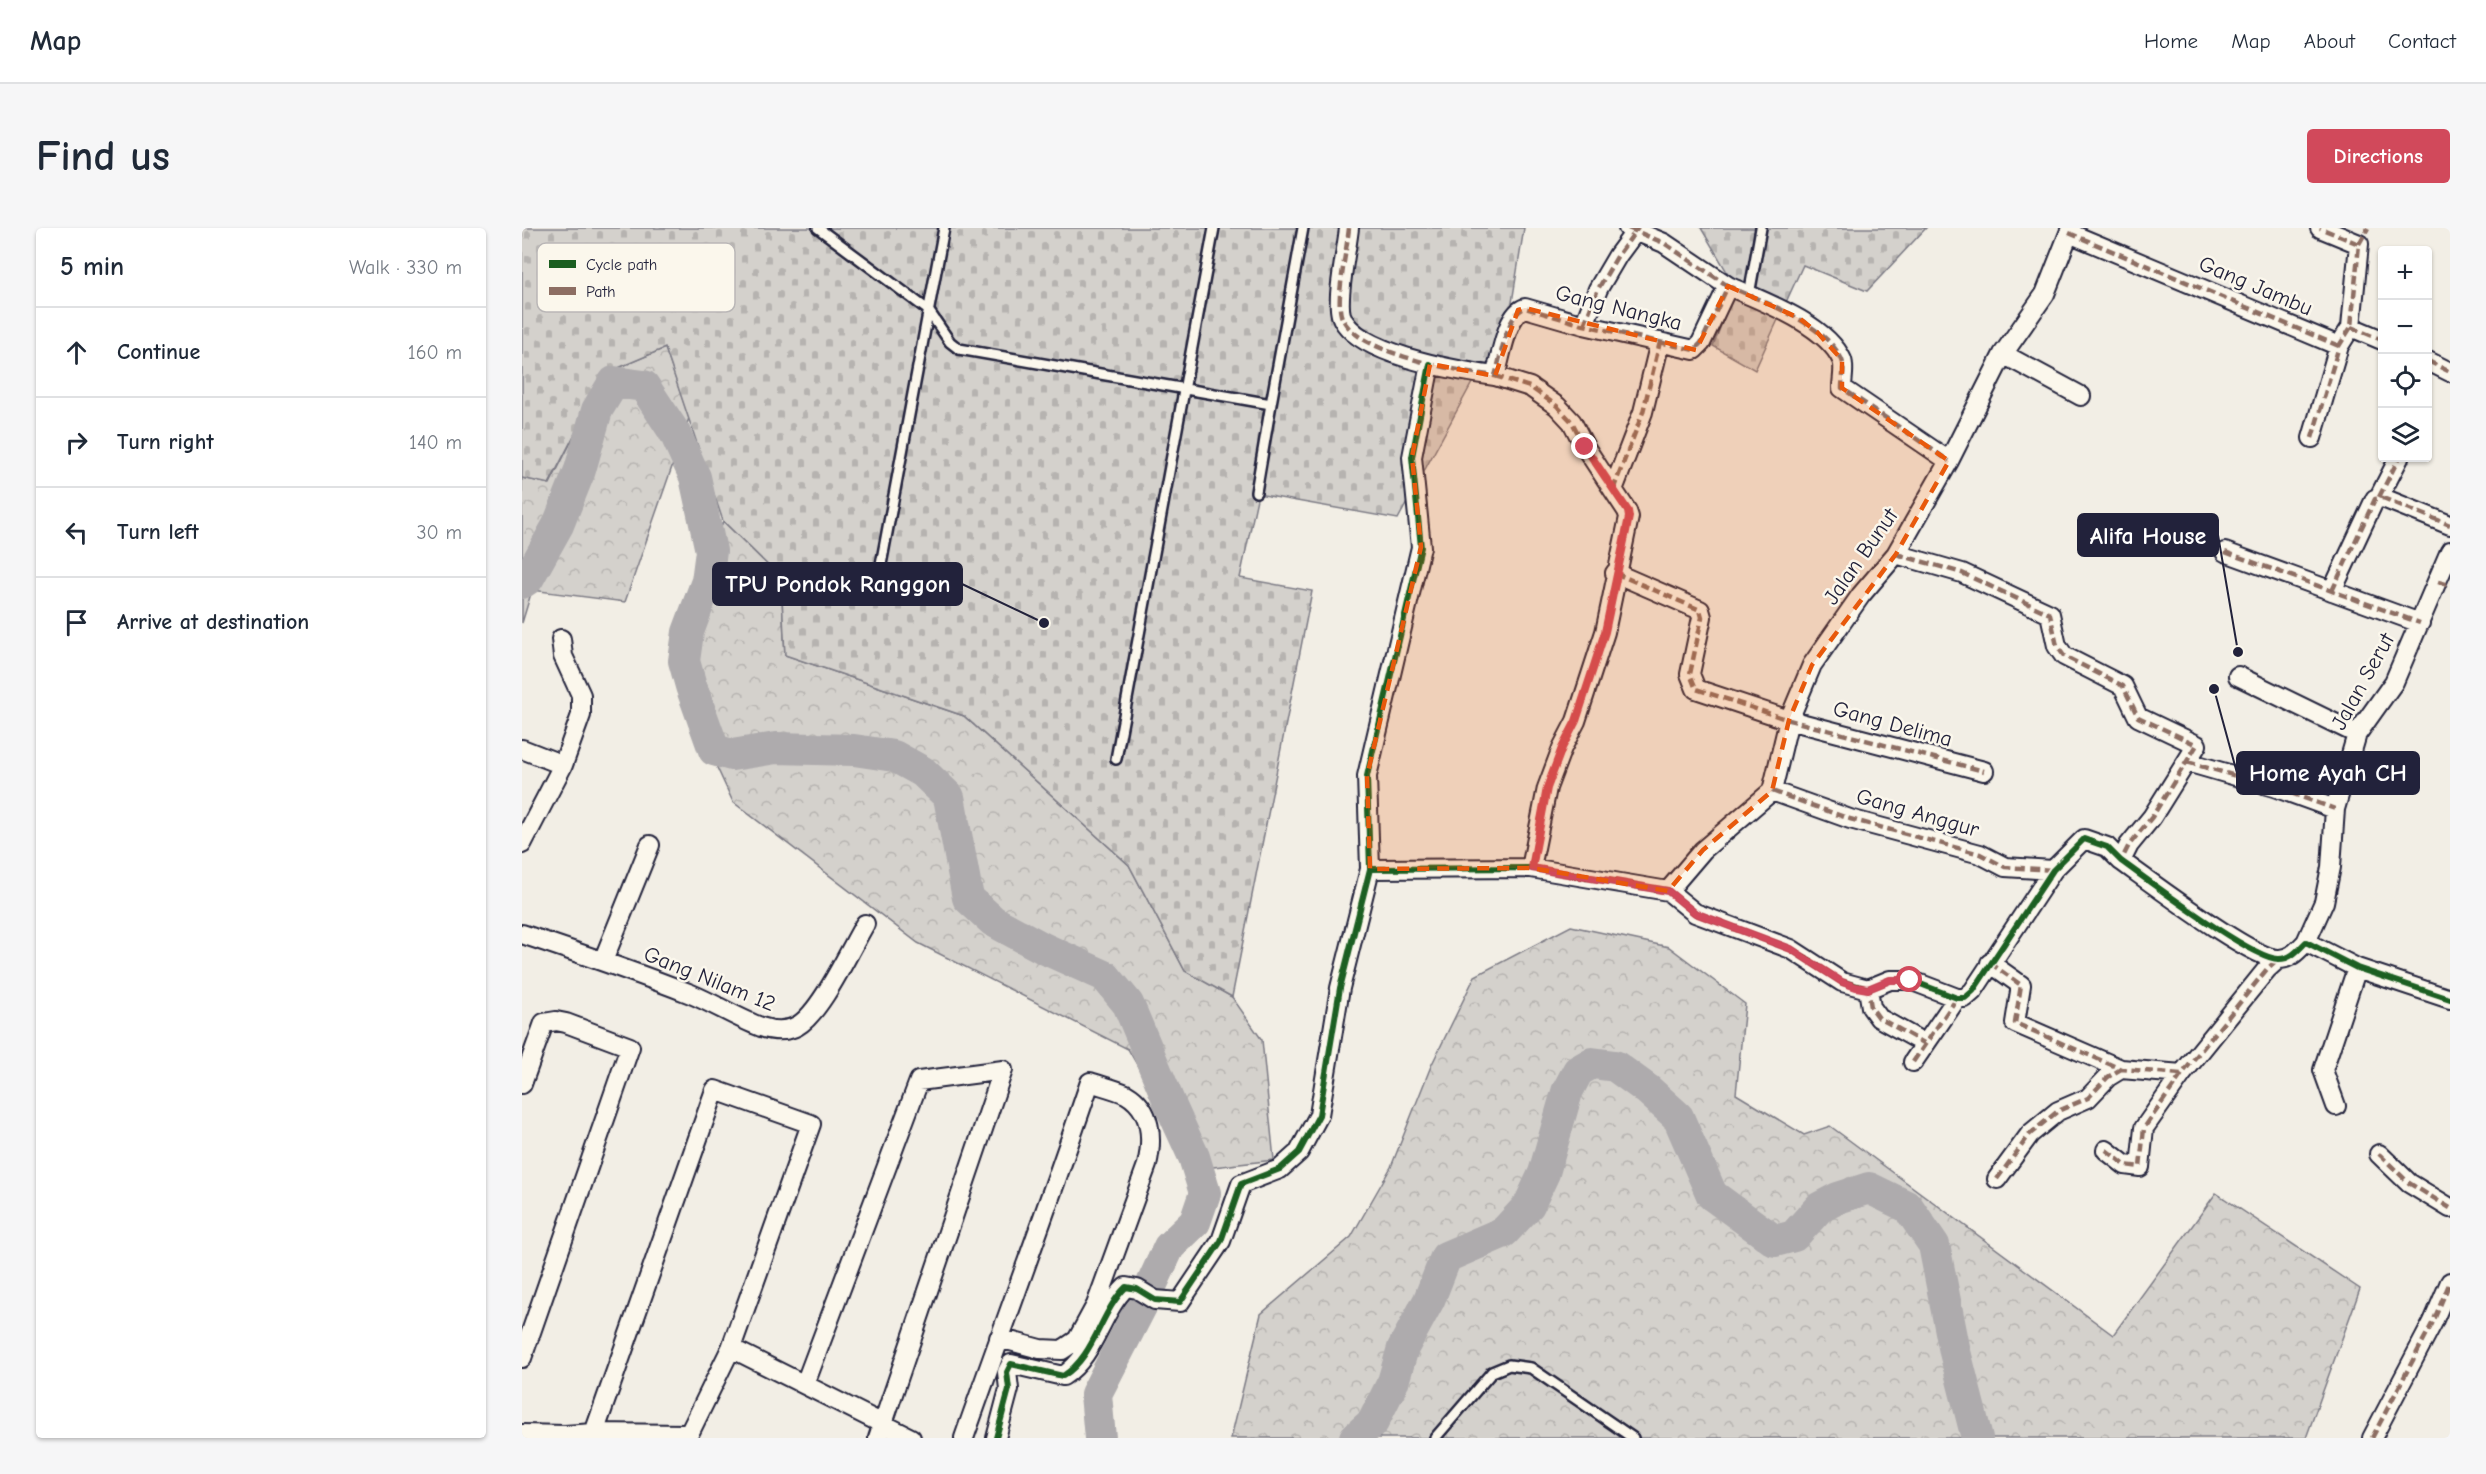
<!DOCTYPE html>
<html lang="en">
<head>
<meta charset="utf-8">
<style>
	:root { --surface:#fff; --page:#f6f6f7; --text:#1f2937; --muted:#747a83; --line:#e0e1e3; --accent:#d1495b }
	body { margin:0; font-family:"Comic Neue",sans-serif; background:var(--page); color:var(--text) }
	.controls { position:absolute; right:18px; top:18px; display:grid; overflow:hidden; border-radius:6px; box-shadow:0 2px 4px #0004 }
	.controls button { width:54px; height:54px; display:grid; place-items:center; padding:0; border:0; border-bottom:2px solid var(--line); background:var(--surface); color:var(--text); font:30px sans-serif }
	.stop { position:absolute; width:18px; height:18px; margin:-14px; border:4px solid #d1495b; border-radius:50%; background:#fff }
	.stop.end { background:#d1495b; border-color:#fff; box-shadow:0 2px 6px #0008 }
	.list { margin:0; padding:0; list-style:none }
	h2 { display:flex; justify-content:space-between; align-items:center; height:78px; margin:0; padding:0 24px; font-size:26px }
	h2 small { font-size:20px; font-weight:400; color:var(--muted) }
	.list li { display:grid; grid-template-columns:39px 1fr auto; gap:18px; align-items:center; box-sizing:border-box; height:90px; padding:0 24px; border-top:2px solid var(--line) }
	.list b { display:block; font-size:22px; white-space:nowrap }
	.list em { font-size:20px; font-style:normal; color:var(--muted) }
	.icon { flex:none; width:33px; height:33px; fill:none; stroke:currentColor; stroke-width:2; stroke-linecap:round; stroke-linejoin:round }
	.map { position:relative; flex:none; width:1928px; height:1210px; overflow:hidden; border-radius:6px }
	header { display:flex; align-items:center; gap:36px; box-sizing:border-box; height:84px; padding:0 30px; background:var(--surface); border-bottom:2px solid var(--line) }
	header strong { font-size:28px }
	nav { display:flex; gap:33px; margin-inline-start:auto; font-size:21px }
	.intro { display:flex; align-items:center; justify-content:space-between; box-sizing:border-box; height:144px; padding:0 36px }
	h1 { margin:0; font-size:42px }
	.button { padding:15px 27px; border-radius:6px; background:var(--accent); color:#fff; font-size:21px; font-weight:700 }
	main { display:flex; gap:36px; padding:0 36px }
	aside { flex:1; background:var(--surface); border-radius:6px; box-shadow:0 2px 4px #0004 }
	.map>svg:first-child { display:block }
</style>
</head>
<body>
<header>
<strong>Map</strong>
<nav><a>Home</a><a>Map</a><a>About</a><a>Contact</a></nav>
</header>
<div class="intro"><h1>Find us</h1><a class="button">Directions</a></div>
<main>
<aside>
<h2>5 min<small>Walk · 330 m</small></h2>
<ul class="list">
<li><svg class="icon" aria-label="ahead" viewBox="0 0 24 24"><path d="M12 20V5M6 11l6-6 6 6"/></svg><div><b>Continue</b></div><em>160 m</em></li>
<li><svg class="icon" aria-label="right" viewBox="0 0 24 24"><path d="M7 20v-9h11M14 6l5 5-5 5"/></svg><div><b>Turn right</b></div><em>140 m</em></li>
<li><svg class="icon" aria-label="left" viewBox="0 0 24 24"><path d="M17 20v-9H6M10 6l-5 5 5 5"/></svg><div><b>Turn left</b></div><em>30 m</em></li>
<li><svg class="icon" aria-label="arrive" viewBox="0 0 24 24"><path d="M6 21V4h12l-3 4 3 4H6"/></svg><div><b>Arrive at destination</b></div></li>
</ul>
</aside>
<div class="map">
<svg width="1928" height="1210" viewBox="0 0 1928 1210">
	<defs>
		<pattern id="forest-crowns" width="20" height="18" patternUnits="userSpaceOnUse" patternTransform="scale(1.5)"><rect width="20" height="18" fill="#d4d1cc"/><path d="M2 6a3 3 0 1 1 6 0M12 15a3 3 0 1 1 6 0" fill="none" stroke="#b6b3b0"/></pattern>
		<pattern id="cemetery-stones" width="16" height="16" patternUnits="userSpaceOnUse" patternTransform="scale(1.5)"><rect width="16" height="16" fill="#d4d1cc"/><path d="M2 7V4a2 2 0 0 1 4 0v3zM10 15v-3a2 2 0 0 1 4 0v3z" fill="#b6b3b0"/></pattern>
	</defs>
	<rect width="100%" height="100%" fill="#f2eee5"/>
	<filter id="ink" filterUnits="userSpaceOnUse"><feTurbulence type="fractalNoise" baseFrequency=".0167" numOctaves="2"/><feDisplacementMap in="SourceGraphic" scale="12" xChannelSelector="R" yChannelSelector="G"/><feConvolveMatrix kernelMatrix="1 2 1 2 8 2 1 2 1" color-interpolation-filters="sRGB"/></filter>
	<g filter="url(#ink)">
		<path fill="url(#forest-crowns)" stroke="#7b7a84" stroke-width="1.5" d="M 143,120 L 167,190 L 103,374 L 10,362 L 0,395 L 0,250 L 28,256 L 84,145 Z
			M 201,293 L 259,350 L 263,427 L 442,488 L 607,637 L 663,743 L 710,769 L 740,812 L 752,932 L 674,941 L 606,821 L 396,715 L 211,574 L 151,445 Z
			M 1049,698 L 1147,719 L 1223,776 L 1214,866 L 1282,907 L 1308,898 L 1591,1107 L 1694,965 L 1838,1061 L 1784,1210 L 709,1210 L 739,1086 L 829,1009 L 869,939 L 909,838 L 953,748 Z"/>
		<path fill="url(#cemetery-stones)" stroke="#7b7a84" stroke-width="1.5" d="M 0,0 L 1002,0 L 982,124 L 957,142 L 876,291 L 736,266 L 718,350 L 790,363 L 710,769 L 663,743 L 607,637 L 442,488 L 263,427 L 259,350 L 201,293 L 143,120 L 84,145 L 27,256 L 0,250 Z
			M 1179,0 L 1404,0 L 1345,63 L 1281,37 L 1233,142 L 1191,118 L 1214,59 Z"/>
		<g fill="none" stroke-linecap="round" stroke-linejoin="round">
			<path stroke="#aeabad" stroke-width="32" d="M 0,355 L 6,351 L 36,297 L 58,242 L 75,182 L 92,154 L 122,158 L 153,205 L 173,249 L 189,323 L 185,353 L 166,404 L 162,433 L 169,458 L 192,522 L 210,527 L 254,520 L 332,522 L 372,528 L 401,544 L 427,569 L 446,670 L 471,693 L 521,720 L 583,748 L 606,776 L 650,881 L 672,929 L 683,965 L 673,994 L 647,1019 L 623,1071 L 574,1166 L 578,1210
				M 833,1210 L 851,1194 L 871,1154 L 881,1120 L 907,1072 L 924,1029 L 982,1004 L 1007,977 L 1022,945 L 1045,864 L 1056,843 L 1070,835 L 1093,838 L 1126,862 L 1156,889 L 1190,967 L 1253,1013 L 1272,1008 L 1297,980 L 1316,970 L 1347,960 L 1386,979 L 1412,1017 L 1433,1124 L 1455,1210"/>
			<defs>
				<path id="service" d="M 296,0 L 406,82 L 428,114 L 437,121 L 749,176 L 781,0
					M 1227,67 L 1239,0
					M 734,264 L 749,176
					M 355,358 L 422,0
					M 594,531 L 692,0
					M 913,1210 L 970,1144 L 987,1137 L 1009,1140 L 1111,1210"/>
				<path id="minor" d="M 827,0 C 825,21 814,69 819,87 C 831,126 938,143 973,148 C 979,130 984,86 1003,80 L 1062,97 L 1172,122 L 1179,115 L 1206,58 C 1240,73 1304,96 1320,132 C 1323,140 1320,151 1320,160 L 1427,233
					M 1106,0 L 1142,15 L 1206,58
					M 1547,5 L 1817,118
					M 1062,97 L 1076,61 L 1096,27 L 1116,0
					M 1829,99 L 1860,112
					M 1481,126 L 1559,168
					M 1906,133 L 1928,144
					M 973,148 L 1008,159 L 1035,178 L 1050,194 L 1063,219 L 1105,283 L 1107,289 L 1083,404 L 1054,493 L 1040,520 L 1025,560 L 1009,640
					M 1790,210 L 1817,118 L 1829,99 L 1837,16 L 1798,0
					M 1091,262 L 1121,184 L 1138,114
					M 1857,269 L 1877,230
					M 1703,324 L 1898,395
					M 1374,326 L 1440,345 L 1528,386 L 1535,418 L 1542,428 L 1601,458 L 1616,489 L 1675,517 L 1630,589 L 1607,617 L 1599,633
					M 1093,345 L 1178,382 L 1180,389 L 1168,446 L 1174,461 L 1267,492 L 1462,543
					M 1810,363 L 1853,271 L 1861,270 L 1928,297
					M 1716,448 L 1835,506
					M 0,521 L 41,537
					M 1665,534 L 1752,559 L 1813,581
					M 1250,563 L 1328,591 L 1458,626 L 1483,639 L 1531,642
					M 0,616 L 41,537 L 59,487 L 59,467 L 41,428 L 39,411
					M 848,641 L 1009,640 L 1146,663 L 1173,685 L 1269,721 L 1320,754 L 1346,761 L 1368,752 L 1388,752 L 1435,770 L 1443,770 L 1451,763 L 1531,642 L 1562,611 L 1585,619 L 1599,633 C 1626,652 1731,732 1757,731 C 1769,731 1776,722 1784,714 L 1835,740 L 1928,771
					M 1146,663 L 1181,622 L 1250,563 L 1267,492 L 1290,437 L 1339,367 L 1374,326 L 1427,233 L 1481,126 L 1523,66 L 1549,0
					M 0,706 C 57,725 113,744 169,766 C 193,776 215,790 239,799 C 251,803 264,804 275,798 C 299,785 328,721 343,696
					M 1784,714 L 1802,674 L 1809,639 L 1813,581 L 1835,506 L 1872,454 L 1928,323
					M 81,733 L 128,617
					M 1468,735 L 1499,757 L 1493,795 L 1599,841 L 1660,846
					M 1346,761 L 1349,779 L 1357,790 L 1402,815
					M 1391,834 L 1435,770
					M 0,856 L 22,795 L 34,793 L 44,795 L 108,819 L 0,1130
					M 1814,878 L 1801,842 L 1835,740
					M 1584,922 L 1603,937 L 1618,939 L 1622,900 L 1660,846 L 1745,741 L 1756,731
					M 1857,926 L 1887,955 L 1928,980
					M 1475,951 L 1508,906 L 1536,883 L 1566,870 L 1586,849 L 1599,841
					M 209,1120 L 389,1210
					M 283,1156 L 397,853 L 481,842 L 356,1210
					M 72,1205 L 193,862 L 289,896 L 209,1120 L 165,1210
					M 0,1206 L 43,1207
					M 43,1210 L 43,1207 L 72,1205 L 166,1206
					M 442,1210 C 484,1091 528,973 568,854 C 580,858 593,861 604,866 C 630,881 631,911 625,937 L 574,1077 L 555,1112 L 540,1122 L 518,1121 L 477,1110
					M 474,1210 L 487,1161 L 485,1144 L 489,1136 L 541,1148 C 573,1128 578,1084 604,1059 L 615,1061 L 633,1072 L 658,1074 L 699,1013 L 719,956 L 758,941 L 777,924 L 797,887 L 818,760 L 848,641 L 845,548 L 899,319 L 890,229 L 908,136
					M 1850,1210 L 1911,1094 L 1928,1054"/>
			</defs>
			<use href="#service" stroke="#22223b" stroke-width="14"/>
			<use href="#minor" stroke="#22223b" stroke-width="22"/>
			<use href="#service" stroke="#fbf7ec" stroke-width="9"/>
			<use href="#minor" stroke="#fbf7ec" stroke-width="18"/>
			<path stroke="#8d6e63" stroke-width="4.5" stroke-dasharray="9 4.5" stroke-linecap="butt" d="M 827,0 C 825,21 814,69 819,87 C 831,126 938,143 973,148 C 979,130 984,86 1003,80 L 1062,97 L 1172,122 L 1179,115 L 1206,58 C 1240,73 1304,96 1320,132 C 1323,140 1320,151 1320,160 L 1427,233
				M 1106,0 L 1142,15 L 1206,58
				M 1547,5 L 1817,118
				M 1837,16 L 1846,0
				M 1062,97 L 1076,61 L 1096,27 L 1116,0
				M 1829,99 L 1860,112
				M 1906,133 L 1928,144
				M 973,148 L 1008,159 L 1035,178 L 1050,194 L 1063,219 L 1105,283 L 1107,289 L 1083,404 L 1054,493 L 1040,520 L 1025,560 L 1009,640
				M 1790,210 L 1817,118 L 1829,99 L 1837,16 L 1798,0
				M 1091,262 L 1121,184 L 1138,114
				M 1857,269 L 1877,230
				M 1703,324 L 1898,395
				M 1374,326 L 1440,345 L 1528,386 L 1535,418 L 1542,428 L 1601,458 L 1616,489 L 1675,517 L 1630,589 L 1607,617 L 1599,633
				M 1093,345 L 1178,382 L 1180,389 L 1168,446 L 1174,461 L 1267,492 L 1462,543
				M 1916,354 L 1928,357
				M 1810,363 L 1853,271 L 1861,270 L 1928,297
				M 1665,534 L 1752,559 L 1813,581
				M 1250,563 L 1328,591 L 1458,626 L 1483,639 L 1531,642
				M 1468,735 L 1499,757 L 1493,795 L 1599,841 L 1660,846
				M 1342,761 L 1346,761 L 1349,779 L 1357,790 L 1402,815
				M 1391,834 L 1435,770
				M 1584,922 L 1603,937 L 1618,939 L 1622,900 L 1660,846 L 1745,741 L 1756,731
				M 1857,926 L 1887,955 L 1928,980
				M 1475,951 L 1508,906 L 1536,883 L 1566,870 L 1586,849 L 1599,841
				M 1850,1210 L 1911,1094 L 1928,1054"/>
			<defs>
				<path id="cycleway" d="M 848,641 L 1009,640 L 1146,663 L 1173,685 L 1269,721 L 1320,754 L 1346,761 L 1368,752 L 1388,752 L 1435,770 L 1443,770 L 1451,763 L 1531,642 L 1562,611 L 1585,619 L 1599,633 C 1626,652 1731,732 1757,731 C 1769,731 1776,722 1784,714 L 1835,740 L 1928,771
					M 474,1210 L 487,1161 L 485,1144 L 489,1136 L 541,1148 C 573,1128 578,1084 604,1059 L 615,1061 L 633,1072 L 658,1074 L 699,1013 L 719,956 L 758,941 L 777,924 L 797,887 L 818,760 L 848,641 L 845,548 L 899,319 L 890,229 L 908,136"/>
			</defs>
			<use href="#cycleway" stroke="#fbf7ec" stroke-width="10"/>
			<use href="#cycleway" stroke="#1b5e20" stroke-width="6"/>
		</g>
	</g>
	<g fill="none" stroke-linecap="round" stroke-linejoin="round" filter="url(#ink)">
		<path stroke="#d1495b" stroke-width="8" d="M 1063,219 L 1106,283 L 1107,289 L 1083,404 L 1054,493 L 1040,520 L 1025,560 L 1010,640 L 1146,663 L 1173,685 L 1269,721 L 1320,754 L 1334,759 L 1346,761 L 1368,752 L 1388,752"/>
	</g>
	<path fill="#e8590c" fill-opacity="0.2" stroke="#e8590c" stroke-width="4.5" stroke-dasharray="12 8" stroke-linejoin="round" d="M 1206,58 L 1277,90 L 1295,104 L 1320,132 L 1320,160 L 1427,233 L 1374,326 L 1290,437 L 1267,492 L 1250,563 L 1181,622 L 1146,663 L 1009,640 L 848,641 L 845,548 L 899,319 L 890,229 L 908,136 L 973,148 L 996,82 L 1003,80 L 1174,122 Z"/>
	<g text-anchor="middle" stroke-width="5" stroke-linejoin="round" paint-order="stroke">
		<g font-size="22" fill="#22223b" stroke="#fbf7ec">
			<text transform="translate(1734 57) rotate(23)" y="8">Gang Jambu</text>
			<text transform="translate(1097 79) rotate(14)" y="8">Gang Nangka</text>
			<text transform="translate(1338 328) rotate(-55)" y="8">Jalan Bunut</text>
			<text transform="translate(1840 453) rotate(-61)" y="8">Jalan Serut</text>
			<text transform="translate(1371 495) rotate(15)" y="8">Gang Delima</text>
			<text transform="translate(1396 584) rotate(16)" y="8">Gang Anggur</text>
			<text transform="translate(188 750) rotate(22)" y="8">Gang Nilam 12</text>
		</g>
	</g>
	<rect x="15" y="15" width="198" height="69" rx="9" fill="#fbf7ec" stroke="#bab7b7" stroke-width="1.5"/>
	<rect x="27" y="32" width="27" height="8" fill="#1b5e20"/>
	<rect x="27" y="59" width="27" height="8" fill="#8d6e63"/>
	<g font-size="16" fill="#22223b">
		<text x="64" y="42">Cycle path</text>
		<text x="64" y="69">Path</text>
	</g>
	<path fill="none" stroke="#22223b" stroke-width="2" d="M1716 424L1696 307M522 395L440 356M1692 461L1715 545"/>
	<g fill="#22223b" stroke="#fbf7ec" stroke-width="2">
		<circle cx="1716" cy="424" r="6"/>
		<circle cx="522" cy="395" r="6"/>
		<circle cx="1692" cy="461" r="6"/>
	</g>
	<g fill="#22223b" stroke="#22223b" stroke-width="2">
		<rect x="1556" y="286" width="140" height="42" rx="6"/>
		<rect x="191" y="335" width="249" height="42" rx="6"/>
		<rect x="1715" y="524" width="182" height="42" rx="6"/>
	</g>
	<g font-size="24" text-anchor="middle" font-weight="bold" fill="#fff">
		<text x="1626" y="316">Alifa House</text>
		<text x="316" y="364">TPU Pondok Ranggon</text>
		<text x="1806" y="553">Home Ayah CH</text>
	</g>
</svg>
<div class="controls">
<button>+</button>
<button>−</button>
<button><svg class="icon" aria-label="locate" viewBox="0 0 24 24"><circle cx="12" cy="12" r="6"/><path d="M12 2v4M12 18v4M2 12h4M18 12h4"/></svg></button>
<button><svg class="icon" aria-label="layers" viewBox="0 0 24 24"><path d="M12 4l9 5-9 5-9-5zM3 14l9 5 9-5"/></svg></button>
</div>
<div class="stop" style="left:1388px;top:752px"></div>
<div class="stop end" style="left:1063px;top:219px"></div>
</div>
</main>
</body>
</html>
